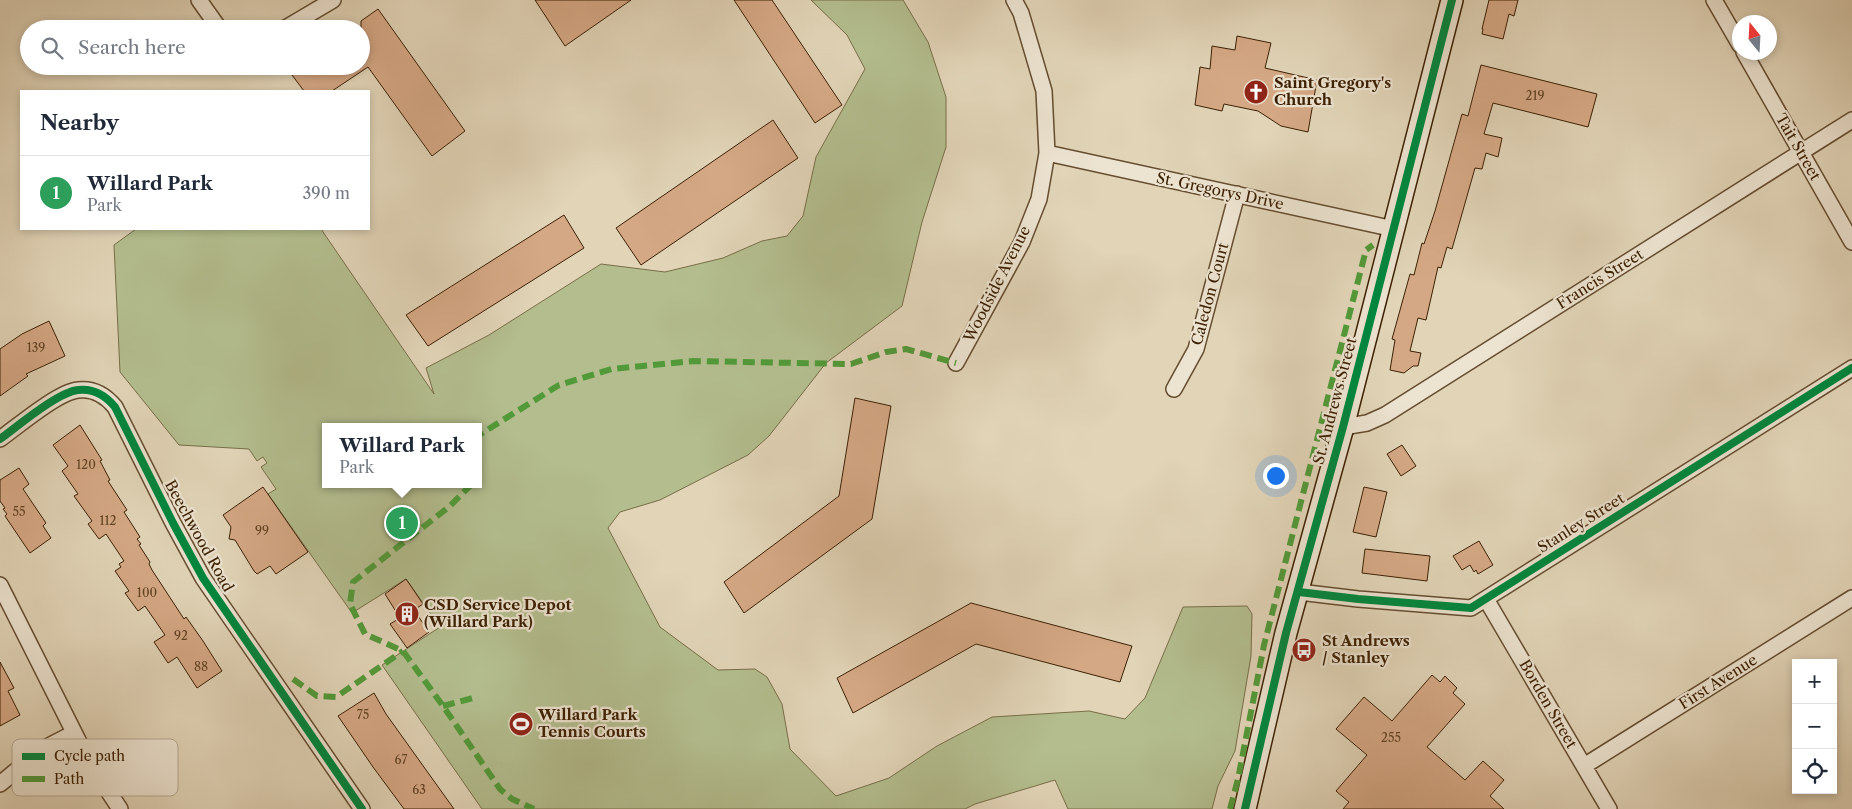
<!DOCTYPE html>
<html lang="en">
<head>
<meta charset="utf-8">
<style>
	:root { --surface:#fff; --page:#f6f6f7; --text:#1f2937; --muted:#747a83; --line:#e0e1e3; --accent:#7c3aed }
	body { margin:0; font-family:"Libre Caslon Text",serif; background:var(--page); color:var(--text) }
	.controls { position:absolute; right:15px; bottom:15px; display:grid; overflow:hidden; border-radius:0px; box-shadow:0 2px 8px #0003 }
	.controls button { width:45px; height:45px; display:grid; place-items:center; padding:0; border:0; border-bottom:1px solid var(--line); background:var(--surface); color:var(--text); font:25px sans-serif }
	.compass { position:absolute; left:1732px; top:15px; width:45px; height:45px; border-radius:50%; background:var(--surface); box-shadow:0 2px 8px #0003; rotate:342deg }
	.you { position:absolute; left:1275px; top:475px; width:18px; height:18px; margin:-12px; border:4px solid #fff; border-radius:50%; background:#1a73e8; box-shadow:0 0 0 8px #1a73e833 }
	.badge { display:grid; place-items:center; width:32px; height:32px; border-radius:50%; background:var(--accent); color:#fff; font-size:16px; font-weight:700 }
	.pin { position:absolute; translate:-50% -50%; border:2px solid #fff; box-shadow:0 1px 5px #0006 }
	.popup { position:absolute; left:322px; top:423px; width:160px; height:65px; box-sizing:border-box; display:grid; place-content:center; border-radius:0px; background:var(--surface); filter:drop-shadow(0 1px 4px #0005); font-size:16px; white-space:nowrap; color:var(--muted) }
	.popup b { font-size:19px; color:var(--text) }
	.popup::after { content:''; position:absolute; left:50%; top:100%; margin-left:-10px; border:10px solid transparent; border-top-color:var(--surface) }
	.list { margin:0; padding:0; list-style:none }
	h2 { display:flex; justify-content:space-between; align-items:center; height:65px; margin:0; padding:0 20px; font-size:21px }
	h2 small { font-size:16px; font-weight:400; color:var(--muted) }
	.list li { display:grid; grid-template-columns:32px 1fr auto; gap:15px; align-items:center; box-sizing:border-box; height:75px; padding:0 20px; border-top:1px solid var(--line) }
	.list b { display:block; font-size:19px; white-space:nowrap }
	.list p { margin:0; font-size:16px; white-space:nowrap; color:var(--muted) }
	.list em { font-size:16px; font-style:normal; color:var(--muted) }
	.icon { flex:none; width:28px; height:28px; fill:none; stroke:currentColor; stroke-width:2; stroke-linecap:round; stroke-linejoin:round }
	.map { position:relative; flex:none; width:1852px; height:809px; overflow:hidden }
	.search { position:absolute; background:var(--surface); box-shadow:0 2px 8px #0003; left:20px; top:20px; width:350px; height:55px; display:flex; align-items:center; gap:12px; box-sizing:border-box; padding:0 18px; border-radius:28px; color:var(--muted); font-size:19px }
	.panel { position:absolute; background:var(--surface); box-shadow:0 2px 8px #0003; left:20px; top:90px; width:350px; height:140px; border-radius:0px }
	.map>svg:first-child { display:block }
</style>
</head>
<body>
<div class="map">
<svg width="1852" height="809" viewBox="0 0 1852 809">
	<rect width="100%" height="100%" fill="#e1d4b7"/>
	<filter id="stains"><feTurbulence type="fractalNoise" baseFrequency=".004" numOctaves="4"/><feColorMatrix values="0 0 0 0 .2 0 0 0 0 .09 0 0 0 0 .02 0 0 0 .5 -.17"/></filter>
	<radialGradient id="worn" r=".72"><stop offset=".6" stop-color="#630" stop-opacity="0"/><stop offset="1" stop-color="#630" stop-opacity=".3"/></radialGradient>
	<path fill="#b3bd8e" stroke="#786e48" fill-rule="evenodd" d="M 811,0 L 903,0 L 928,42 L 946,97 L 946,147 L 922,222 L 902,306 L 826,363 L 769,436 L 748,455 L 660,500 L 620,512 L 608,528 L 660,627 L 718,670 L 755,669 L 767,677 L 782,704 L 790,749 L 836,796 L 889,778 L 937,746 L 992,717 L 1089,711 L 1125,719 L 1145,698 L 1183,607 L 1247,606 L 1252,614 L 1251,656 L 1235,751 L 1218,786 L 1212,809 L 1068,809 L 1055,780 L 975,804 L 965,809 L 482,809 L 382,665 L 440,627 L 406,579 L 352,613 L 268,494 L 276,489 L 261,467 L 267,463 L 263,457 L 257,461 L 249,449 L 179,445 L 120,372 L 114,245 L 136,229 L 321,229 L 434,394 L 426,368 L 489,335 L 601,264 L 665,272 L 723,258 L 762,241 L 787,236 L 803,216 L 816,157 L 865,69 L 847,35 ZM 326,427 L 478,427 L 478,484 L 326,484 Z"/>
	<path fill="#d5a885" stroke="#3c2003" d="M 535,0 L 631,0 L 565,46 Z
		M 734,0 L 772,0 L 842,105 L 815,123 Z
		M 1489,0 L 1518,0 L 1514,16 L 1509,14 L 1503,39 L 1482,34 L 1483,29 L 1482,29 Z
		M 378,9 L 465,131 L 432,156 L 368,67 L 332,91 L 304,91 L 289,71 L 296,66 L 361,66 L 361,21 Z
		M 1237,36 L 1271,43 L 1265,68 L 1317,80 L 1308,132 L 1281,126 L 1258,111 L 1224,104 L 1222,111 L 1195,105 L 1200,67 L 1210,69 L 1212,46 L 1235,50 Z
		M 1481,65 L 1597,94 L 1588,127 L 1493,103 L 1484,134 L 1502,138 L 1498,157 L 1486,153 L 1482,169 L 1475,168 L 1452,249 L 1447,247 L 1441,268 L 1438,267 L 1426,320 L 1418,318 L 1410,351 L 1421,353 L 1418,366 L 1413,366 L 1404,373 L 1390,370 L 1395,340 L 1392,339 L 1410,274 L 1414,275 L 1422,243 L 1424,244 L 1435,211 L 1462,114 L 1468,116 Z
		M 773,120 L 798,158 L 641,265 L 616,228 Z
		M 564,215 L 584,248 L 428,346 L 406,315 Z
		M 49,321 L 65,356 L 26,374 L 28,376 L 0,396 L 0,349 L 22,334 Z
		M 855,398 L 891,406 L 872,519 L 744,613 L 724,582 L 839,496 Z
		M 80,425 L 102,460 L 100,461 L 110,480 L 108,481 L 127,510 L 124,512 L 140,537 L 137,539 L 141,544 L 139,545 L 150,562 L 149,564 L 152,570 L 184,619 L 186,617 L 203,641 L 222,671 L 197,688 L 177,657 L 168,663 L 154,642 L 165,635 L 145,606 L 138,611 L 125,593 L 129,591 L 115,571 L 121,567 L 119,564 L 124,561 L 106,534 L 99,539 L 88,524 L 92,521 L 74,496 L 78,494 L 62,471 L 68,466 L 53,445 Z
		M 1402,445 L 1416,466 L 1401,476 L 1387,454 Z
		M 19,468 L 29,484 L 23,489 L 46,523 L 43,526 L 51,538 L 30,553 L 5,516 L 7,514 L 3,509 L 5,508 L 0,501 L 0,480 Z
		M 263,487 L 308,552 L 276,574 L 270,566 L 257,574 L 254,571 L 235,540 L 229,539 L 231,527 L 223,515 Z
		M 1364,487 L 1387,492 L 1376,537 L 1353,532 Z
		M 1479,541 L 1493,565 L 1478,574 L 1476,570 L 1474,572 L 1470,565 L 1462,570 L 1453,556 Z
		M 1365,549 L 1430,556 L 1427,581 L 1362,573 Z
		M 406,579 L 423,604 L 414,610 L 429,632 L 407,648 L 390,624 L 400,618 L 385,594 Z
		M 971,603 L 1132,646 L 1120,682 L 976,644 L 853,713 L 837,678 Z
		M 0,662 L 14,688 L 8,691 L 20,715 L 0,726 Z
		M 1432,675 L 1440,682 L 1445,676 L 1457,688 L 1453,693 L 1465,704 L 1427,747 L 1465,780 L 1483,761 L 1504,780 L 1490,796 L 1504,809 L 1343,809 L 1349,802 L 1336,791 L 1367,755 L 1336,729 L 1364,697 L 1392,721 Z
		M 374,693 L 386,714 L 454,809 L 404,809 L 373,767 L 338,716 Z"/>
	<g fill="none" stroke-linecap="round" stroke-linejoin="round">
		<defs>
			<path id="minor" d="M 199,0 L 216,24 L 221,29
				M 1714,0 L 1740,45
				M 284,29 L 333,0
				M 1744,52 L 1852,242
				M 1047,153 L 1394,229
				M 956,363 L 1022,242 L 1039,199 L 1047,153 L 1044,91 L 1021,13 L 1014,0
				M 1174,389 L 1196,349 L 1237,194
				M 1343,427 L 1367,423 L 1385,415 L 1852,120
				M 0,439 C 18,426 58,392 78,390 C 94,388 106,396 115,407 L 173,523 L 203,578 L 362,809
				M 0,585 L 89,762 L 120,809
				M 1299,592 L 1358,599 L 1471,608 L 1852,368
				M 1486,599 L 1609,809
				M 1584,766 L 1852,598
				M 0,784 L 41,750 L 74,733"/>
			<path id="secondary" d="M 1245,809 L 1286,633 L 1343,427 L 1452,0"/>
		</defs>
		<use href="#minor" stroke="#654d30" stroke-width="18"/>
		<use href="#secondary" stroke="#3c2003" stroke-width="24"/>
		<use href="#minor" stroke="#ece3d0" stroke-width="15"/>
		<use href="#secondary" stroke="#ece3d0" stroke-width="21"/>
		<path stroke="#529a39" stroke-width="6" stroke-dasharray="12 6" stroke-linecap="butt" d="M 478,442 L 479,435 L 559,385 L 612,369 L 693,361 L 851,364 L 886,352 L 906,349 L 956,363
			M 472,484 L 450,506 L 353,582 L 350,604 L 365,634 L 403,651 L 443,706 L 500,789 L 512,799 L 534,809
			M 293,679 L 317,696 L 336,697 L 403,651
			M 443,706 L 473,698
			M 1230,809 L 1238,779 L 1264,645 L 1366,250 L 1373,245"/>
		<defs>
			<path id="cycleway" d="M 0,439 C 18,426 58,392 78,390 C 94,388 106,396 115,407 L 173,523 L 203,578 L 362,809
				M 1299,592 L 1358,599 L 1471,608 L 1852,368
				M 1245,809 L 1286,633 L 1343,427 L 1452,0"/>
		</defs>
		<use href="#cycleway" stroke="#ece3d0" stroke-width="11"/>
		<use href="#cycleway" stroke="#00873e" stroke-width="8"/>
	</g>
	<defs>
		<symbol id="church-disc" viewBox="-11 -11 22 22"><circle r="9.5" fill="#8f2418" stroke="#ece3d0"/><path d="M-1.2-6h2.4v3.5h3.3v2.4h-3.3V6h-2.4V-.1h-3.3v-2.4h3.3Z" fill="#fff"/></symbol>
		<symbol id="building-disc" viewBox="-11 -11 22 22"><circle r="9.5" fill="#8f2418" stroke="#ece3d0"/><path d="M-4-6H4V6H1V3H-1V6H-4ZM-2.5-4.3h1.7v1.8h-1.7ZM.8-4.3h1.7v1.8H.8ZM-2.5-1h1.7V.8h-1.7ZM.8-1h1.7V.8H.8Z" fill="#fff"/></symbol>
		<symbol id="bus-disc" viewBox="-11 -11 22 22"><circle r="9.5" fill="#8f2418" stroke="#ece3d0"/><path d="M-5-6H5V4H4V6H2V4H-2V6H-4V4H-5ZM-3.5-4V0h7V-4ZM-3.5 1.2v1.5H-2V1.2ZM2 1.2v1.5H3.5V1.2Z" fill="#fff"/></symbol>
		<symbol id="stadium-disc" viewBox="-11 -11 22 22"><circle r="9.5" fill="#8f2418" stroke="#ece3d0"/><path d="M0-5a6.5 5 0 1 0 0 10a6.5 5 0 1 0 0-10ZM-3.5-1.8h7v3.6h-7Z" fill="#fff"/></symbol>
	</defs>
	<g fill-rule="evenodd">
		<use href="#church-disc" x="1242" y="78" width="28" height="28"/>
		<use href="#building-disc" x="393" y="600" width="28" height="28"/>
		<use href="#bus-disc" x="1290" y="636" width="28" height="28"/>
		<use href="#stadium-disc" x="507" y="710" width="28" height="28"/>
	</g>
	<g text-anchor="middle" stroke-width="4.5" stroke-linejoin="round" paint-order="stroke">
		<g font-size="12" fill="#624224">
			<text x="1535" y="100">219</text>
			<text x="36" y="352">139</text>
			<text x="86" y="469">120</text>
			<text x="19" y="516">55</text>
			<text x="108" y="525">112</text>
			<text x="262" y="535">99</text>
			<text x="147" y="597">100</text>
			<text x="181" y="640">92</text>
			<text x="201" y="671">88</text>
			<text x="363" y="719">75</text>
			<text x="1391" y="742">255</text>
			<text x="401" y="764">67</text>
			<text x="419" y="794">63</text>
		</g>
		<g font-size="15" font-weight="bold" fill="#3c2003" stroke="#ece3d0" text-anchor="start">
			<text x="1274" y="88">Saint Gregory's<tspan x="1274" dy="17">Church</tspan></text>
			<text x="424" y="610">CSD Service Depot<tspan x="424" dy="17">(Willard Park)</tspan></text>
			<text x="1322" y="646">St Andrews<tspan x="1322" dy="17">/ Stanley</tspan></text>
			<text x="538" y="720">Willard Park<tspan x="538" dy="17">Tennis Courts</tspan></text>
		</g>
		<g font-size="15" fill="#3c2003" stroke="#ece3d0">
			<text transform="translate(1798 147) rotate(60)" y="5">Tait Street</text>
			<text transform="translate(1220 191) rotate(12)" y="5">St. Gregorys Drive</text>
			<text transform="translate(1600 279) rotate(-32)" y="5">Francis Street</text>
			<text transform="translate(997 284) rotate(-63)" y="5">Woodside Avenue</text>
			<text transform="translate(1210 294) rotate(-75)" y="5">Caledon Court</text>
			<text transform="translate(1335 401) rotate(-75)" y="5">St. Andrews Street</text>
			<text transform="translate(1581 523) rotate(-32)" y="5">Stanley Street</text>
			<text transform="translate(199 536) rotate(61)" y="5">Beechwood Road</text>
			<text transform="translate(1718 682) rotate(-32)" y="5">First Avenue</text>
			<text transform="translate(1548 704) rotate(60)" y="5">Borden Street</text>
		</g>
	</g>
	<rect x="12" y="739" width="166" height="57" rx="8" fill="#ece3d0" stroke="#b7a892" stroke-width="1"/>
	<rect x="22" y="753" width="23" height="7" fill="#00873e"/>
	<rect x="22" y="776" width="23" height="6" fill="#529a39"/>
	<g font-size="14" fill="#3c2003">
		<text x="54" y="761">Cycle path</text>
		<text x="54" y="784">Path</text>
	</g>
	<rect width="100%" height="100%" filter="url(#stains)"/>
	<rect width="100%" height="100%" fill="url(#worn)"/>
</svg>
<div class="controls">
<button>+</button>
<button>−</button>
<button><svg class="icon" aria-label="locate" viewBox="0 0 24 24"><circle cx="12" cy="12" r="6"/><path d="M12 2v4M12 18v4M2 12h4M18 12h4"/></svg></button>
</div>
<svg class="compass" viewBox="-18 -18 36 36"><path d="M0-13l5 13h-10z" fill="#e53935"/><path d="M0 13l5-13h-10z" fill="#747a83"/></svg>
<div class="you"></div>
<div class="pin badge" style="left:402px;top:523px;background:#2e9e5b">1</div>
<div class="popup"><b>Willard Park</b>Park</div>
<div class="search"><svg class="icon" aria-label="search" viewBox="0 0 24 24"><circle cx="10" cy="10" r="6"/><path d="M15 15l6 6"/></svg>Search here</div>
<section class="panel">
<h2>Nearby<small></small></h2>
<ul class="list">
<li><span class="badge" style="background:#2e9e5b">1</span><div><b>Willard Park</b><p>Park</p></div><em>390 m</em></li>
</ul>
</section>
</div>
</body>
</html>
